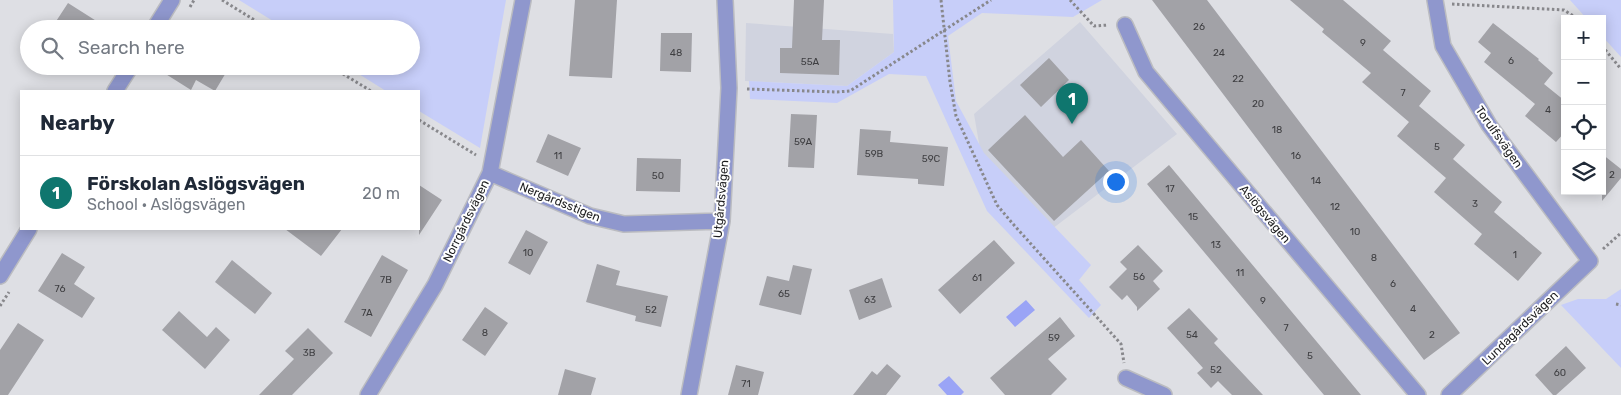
<!DOCTYPE html>
<html lang="en">
<head>
<meta charset="utf-8">
<style>
	:root { --surface:#fff; --page:#f2f2f3; --text:#1f2937; --muted:#747a83; --line:#e0e1e3; --accent:#0f766e }
	body { margin:0; font-family:Rubik,sans-serif; background:var(--page); color:var(--text) }
	.controls { position:absolute; right:15px; top:15px; display:grid; overflow:hidden; border-radius:0px; box-shadow:0 2px 12px #0003 }
	.controls button { width:45px; height:45px; display:grid; place-items:center; padding:0; border:0; border-bottom:1px solid var(--line); background:var(--surface); color:var(--text); font:25px sans-serif }
	.you { position:absolute; left:1115px; top:181px; width:18px; height:18px; margin:-12px; border:4px solid #fff; border-radius:50%; background:#1a73e8; box-shadow:0 0 0 8px #1a73e833 }
	.badge { display:grid; place-items:center; width:32px; height:32px; border-radius:50%; background:var(--accent); color:#fff; font-size:16px; font-weight:700 }
	.pin { position:absolute; translate:-50% -41px; filter:drop-shadow(0 1px 2px #0008) }
	.pin::after { content:''; position:absolute; top:26px; width:18px; height:15px; background:inherit; clip-path:polygon(0 0,100% 0,50% 100%) }
	.list { margin:0; padding:0; list-style:none }
	h2 { display:flex; justify-content:space-between; align-items:center; height:65px; margin:0; padding:0 20px; font-size:21px }
	h2 small { font-size:16px; font-weight:400; color:var(--muted) }
	.list li { display:grid; grid-template-columns:32px 1fr auto; gap:15px; align-items:center; box-sizing:border-box; height:75px; padding:0 20px; border-top:1px solid var(--line) }
	.list b { display:block; font-size:19px; white-space:nowrap }
	.list p { margin:0; font-size:16px; white-space:nowrap; color:var(--muted) }
	.list em { font-size:16px; font-style:normal; color:var(--muted) }
	.icon { flex:none; width:28px; height:28px; fill:none; stroke:currentColor; stroke-width:2; stroke-linecap:round; stroke-linejoin:round }
	.map { position:relative; flex:none; width:1621px; height:395px; overflow:hidden }
	.search { position:absolute; background:var(--surface); box-shadow:0 2px 12px #0003; left:20px; top:20px; width:400px; height:55px; display:flex; align-items:center; gap:12px; box-sizing:border-box; padding:0 18px; border-radius:28px; color:var(--muted); font-size:19px }
	.panel { position:absolute; background:var(--surface); box-shadow:0 2px 12px #0003; left:20px; top:90px; width:400px; height:140px; border-radius:0px }
	.map>svg:first-child { display:block }
</style>
</head>
<body>
<div class="map">
<svg width="1621" height="395" viewBox="0 0 1621 395">
	<rect width="100%" height="100%" fill="#dedfe4"/>
	<path fill="#d0d3df" d="M 1080,22 L 1177,134 L 1052,229 L 981,155 L 974,114 Z
		M 746,23 L 893,34 L 894,52 L 847,86 L 745,81 Z"/>
	<path fill="#c7cef9" d="M 239,0 L 506,0 L 480,148 L 419,111 L 419,91 L 386,91 L 346,66 L 411,66 L 411,29 L 286,29 Z
		M 893,0 L 1102,0 L 1073,17 L 982,13 L 948,36 L 956,101 L 984,153 L 1091,265 L 1079,280 L 1101,305 L 1089,318 L 987,211 L 926,76 L 889,74 L 837,103 L 750,99 L 749,81 L 847,86 L 894,52 Z
		M 1570,0 L 1621,0 L 1621,57 L 1602,36 L 1602,19 L 1587,19 Z
		M 1621,289 L 1621,368 L 1561,305 L 1578,299 L 1606,299 Z"/>
	<path fill="#9aa4f6" d="M 1026,300 L 1035,310 L 1015,327 L 1006,317 Z
		M 949,376 L 964,392 L 961,395 L 947,395 L 938,385 Z"/>
	<path fill="#a2a2a7" d="M 575,0 L 617,0 L 612,78 L 569,76 Z
		M 794,0 L 824,0 L 822,40 L 840,40 L 839,75 L 780,73 L 780,48 L 792,48 Z
		M 1152,0 L 1207,0 L 1460,333 L 1424,360 Z
		M 1290,0 L 1343,0 L 1391,41 L 1383,50 L 1431,91 L 1419,106 L 1465,145 L 1453,159 L 1502,202 L 1494,212 L 1542,253 L 1518,281 L 1474,244 L 1482,234 L 1434,192 L 1446,178 L 1397,136 L 1409,122 L 1362,82 L 1371,73 L 1322,32 L 1324,29 Z
		M 68,3 L 109,29 L 51,29 Z
		M 1493,23 L 1539,59 L 1538,60 L 1553,73 L 1544,84 L 1565,101 L 1565,132 L 1556,142 L 1525,116 L 1535,104 L 1484,62 L 1491,53 L 1478,42 Z
		M 661,33 L 692,33 L 691,72 L 660,71 Z
		M 1049,58 L 1069,80 L 1041,107 L 1020,85 Z
		M 153,66 L 230,66 L 215,91 L 196,80 L 191,90 Z
		M 791,114 L 817,115 L 814,168 L 788,167 Z
		M 1025,115 L 1063,157 L 1081,140 L 1109,171 L 1054,221 L 988,150 Z
		M 860,129 L 891,131 L 890,142 L 948,147 L 944,186 L 918,184 L 918,179 L 857,175 Z
		M 548,134 L 581,148 L 568,176 L 536,162 Z
		M 1602,154 L 1621,169 L 1621,178 L 1602,201 Z
		M 637,158 L 681,159 L 680,192 L 636,191 Z
		M 1169,165 L 1332,360 L 1361,395 L 1324,395 L 1147,184 Z
		M 419,185 L 442,200 L 419,235 Z
		M 285,229 L 342,229 L 321,256 Z
		M 526,230 L 548,242 L 530,275 L 508,263 Z
		M 994,240 L 1015,263 L 960,314 L 938,290 Z
		M 1138,245 L 1163,271 L 1153,281 L 1160,289 L 1137,311 L 1137,307 L 1127,295 L 1122,300 L 1109,287 L 1127,269 L 1120,262 Z
		M 62,253 L 85,267 L 74,284 L 95,298 L 82,318 L 38,291 Z
		M 382,255 L 408,270 L 371,337 L 344,322 Z
		M 232,260 L 272,293 L 255,314 L 215,282 Z
		M 597,264 L 620,271 L 616,285 L 668,296 L 661,327 L 635,321 L 636,316 L 586,302 Z
		M 793,265 L 812,269 L 801,315 L 759,305 L 767,276 L 789,281 Z
		M 882,278 L 892,307 L 859,320 L 849,290 Z
		M 485,307 L 508,323 L 485,356 L 462,340 Z
		M 1189,308 L 1218,339 L 1214,343 L 1263,395 L 1232,395 L 1218,381 L 1211,388 L 1197,373 L 1203,368 L 1167,328 Z
		M 179,311 L 207,337 L 216,327 L 230,340 L 205,369 L 162,330 Z
		M 1060,317 L 1075,336 L 1048,359 L 1067,379 L 1051,395 L 1005,395 L 990,378 Z
		M 18,323 L 44,340 L 8,395 L 0,395 L 0,350 Z
		M 308,328 L 333,353 L 292,395 L 259,395 L 294,359 L 285,351 Z
		M 1566,346 L 1586,368 L 1556,395 L 1553,395 L 1535,375 Z
		M 887,364 L 901,376 L 886,395 L 853,395 L 872,371 L 877,375 Z
		M 736,365 L 764,372 L 758,395 L 728,395 Z
		M 565,369 L 596,378 L 591,395 L 558,395 Z"/>
	<g fill="none" stroke-linecap="round" stroke-linejoin="round">
		<defs>
			<path id="minor" d="M 1435,0 L 1443,46 L 1489,125 L 1590,261 L 1449,395
				M 1125,25 L 1146,72 L 1418,395
				M 154,29 L 172,0
				M 115,91 L 131,66
				M 490,173 L 590,216 L 624,224 L 722,221
				M 0,276 L 29,229
				M 1126,378 L 1164,395
				M 368,395 L 435,285 L 490,173 L 523,0
				M 689,395 L 722,221 L 729,88 L 725,0"/>
		</defs>
		<use href="#minor" stroke="#bbbcc1" stroke-width="18"/>
		<path stroke="#88888c" stroke-width="3" stroke-dasharray="2.5 2.5" stroke-linecap="butt" d="M 222,0 L 269,29
			M 941,0 L 950,82 L 956,116 L 997,205 L 1013,224 L 1121,344 L 1124,363
			M 1070,0 L 1094,26 L 1108,25
			M 1452,4 L 1564,10 L 1578,19
			M 190,7 L 194,0
			M 1602,46 L 1621,69
			M 330,66 L 371,91
			M 747,89 L 837,92 L 850,91 L 991,0
			M 419,120 L 476,155
			M 1603,249 L 1621,233
			M 1616,304 L 1621,305
			M 0,306 L 9,292"/>
		<use href="#minor" stroke="#8f97cd" stroke-width="15"/>
	</g>
	<g text-anchor="middle" stroke-width="4" stroke-linejoin="round" paint-order="stroke">
		<g font-size="10" fill="#3e3e41">
			<text x="1199" y="30">26</text>
			<text x="1363" y="46">9</text>
			<text x="676" y="56">48</text>
			<text x="1219" y="56">24</text>
			<text x="1511" y="64">6</text>
			<text x="810" y="65">55A</text>
			<text x="1238" y="82">22</text>
			<text x="1403" y="96">7</text>
			<text x="1258" y="107">20</text>
			<text x="1548" y="113">4</text>
			<text x="1277" y="133">18</text>
			<text x="803" y="145">59A</text>
			<text x="1437" y="150">5</text>
			<text x="874" y="157">59B</text>
			<text x="558" y="159">11</text>
			<text x="1296" y="159">16</text>
			<text x="931" y="162">59C</text>
			<text x="1612" y="178">2</text>
			<text x="658" y="179">50</text>
			<text x="1316" y="184">14</text>
			<text x="1170" y="192">17</text>
			<text x="1475" y="207">3</text>
			<text x="1335" y="210">12</text>
			<text x="1193" y="220">15</text>
			<text x="1355" y="235">10</text>
			<text x="1216" y="248">13</text>
			<text x="528" y="256">10</text>
			<text x="1515" y="258">1</text>
			<text x="1374" y="261">8</text>
			<text x="1240" y="276">11</text>
			<text x="1139" y="280">56</text>
			<text x="977" y="281">61</text>
			<text x="386" y="283">7B</text>
			<text x="1393" y="287">6</text>
			<text x="60" y="292">76</text>
			<text x="784" y="297">65</text>
			<text x="870" y="303">63</text>
			<text x="1263" y="304">9</text>
			<text x="1413" y="312">4</text>
			<text x="651" y="313">52</text>
			<text x="367" y="316">7A</text>
			<text x="1286" y="331">7</text>
			<text x="485" y="336">8</text>
			<text x="1192" y="338">54</text>
			<text x="1432" y="338">2</text>
			<text x="1054" y="341">59</text>
			<text x="309" y="356">3B</text>
			<text x="1310" y="359">5</text>
			<text x="1216" y="373">52</text>
			<text x="1560" y="376">60</text>
			<text x="746" y="387">71</text>
		</g>
		<g font-size="12" fill="#1d1d1f" stroke="#fff">
			<text transform="translate(1499 137) rotate(55)" y="4">Torulfsvägen</text>
			<text transform="translate(721 199) rotate(-85)" y="4">Utgårdsvägen</text>
			<text transform="translate(560 202) rotate(22)" y="4">Nergårdsstigen</text>
			<text transform="translate(1265 214) rotate(50)" y="4">Aslögsvägen</text>
			<text transform="translate(466 221) rotate(-64)" y="4">Norrgårdsvägen</text>
			<text transform="translate(1520 328) rotate(-44)" y="4">Lundagårdsvägen</text>
		</g>
	</g>
</svg>
<div class="controls">
<button>+</button>
<button>−</button>
<button><svg class="icon" aria-label="locate" viewBox="0 0 24 24"><circle cx="12" cy="12" r="6"/><path d="M12 2v4M12 18v4M2 12h4M18 12h4"/></svg></button>
<button><svg class="icon" aria-label="layers" viewBox="0 0 24 24"><path d="M12 4l9 5-9 5-9-5zM3 14l9 5 9-5"/></svg></button>
</div>
<div class="you"></div>
<div class="pin badge" style="left:1072px;top:124px">1</div>
<div class="search"><svg class="icon" aria-label="search" viewBox="0 0 24 24"><circle cx="10" cy="10" r="6"/><path d="M15 15l6 6"/></svg>Search here</div>
<section class="panel">
<h2>Nearby<small></small></h2>
<ul class="list">
<li><span class="badge">1</span><div><b>Förskolan Aslögsvägen</b><p>School · Aslögsvägen</p></div><em>20 m</em></li>
</ul>
</section>
</div>
</body>
</html>
